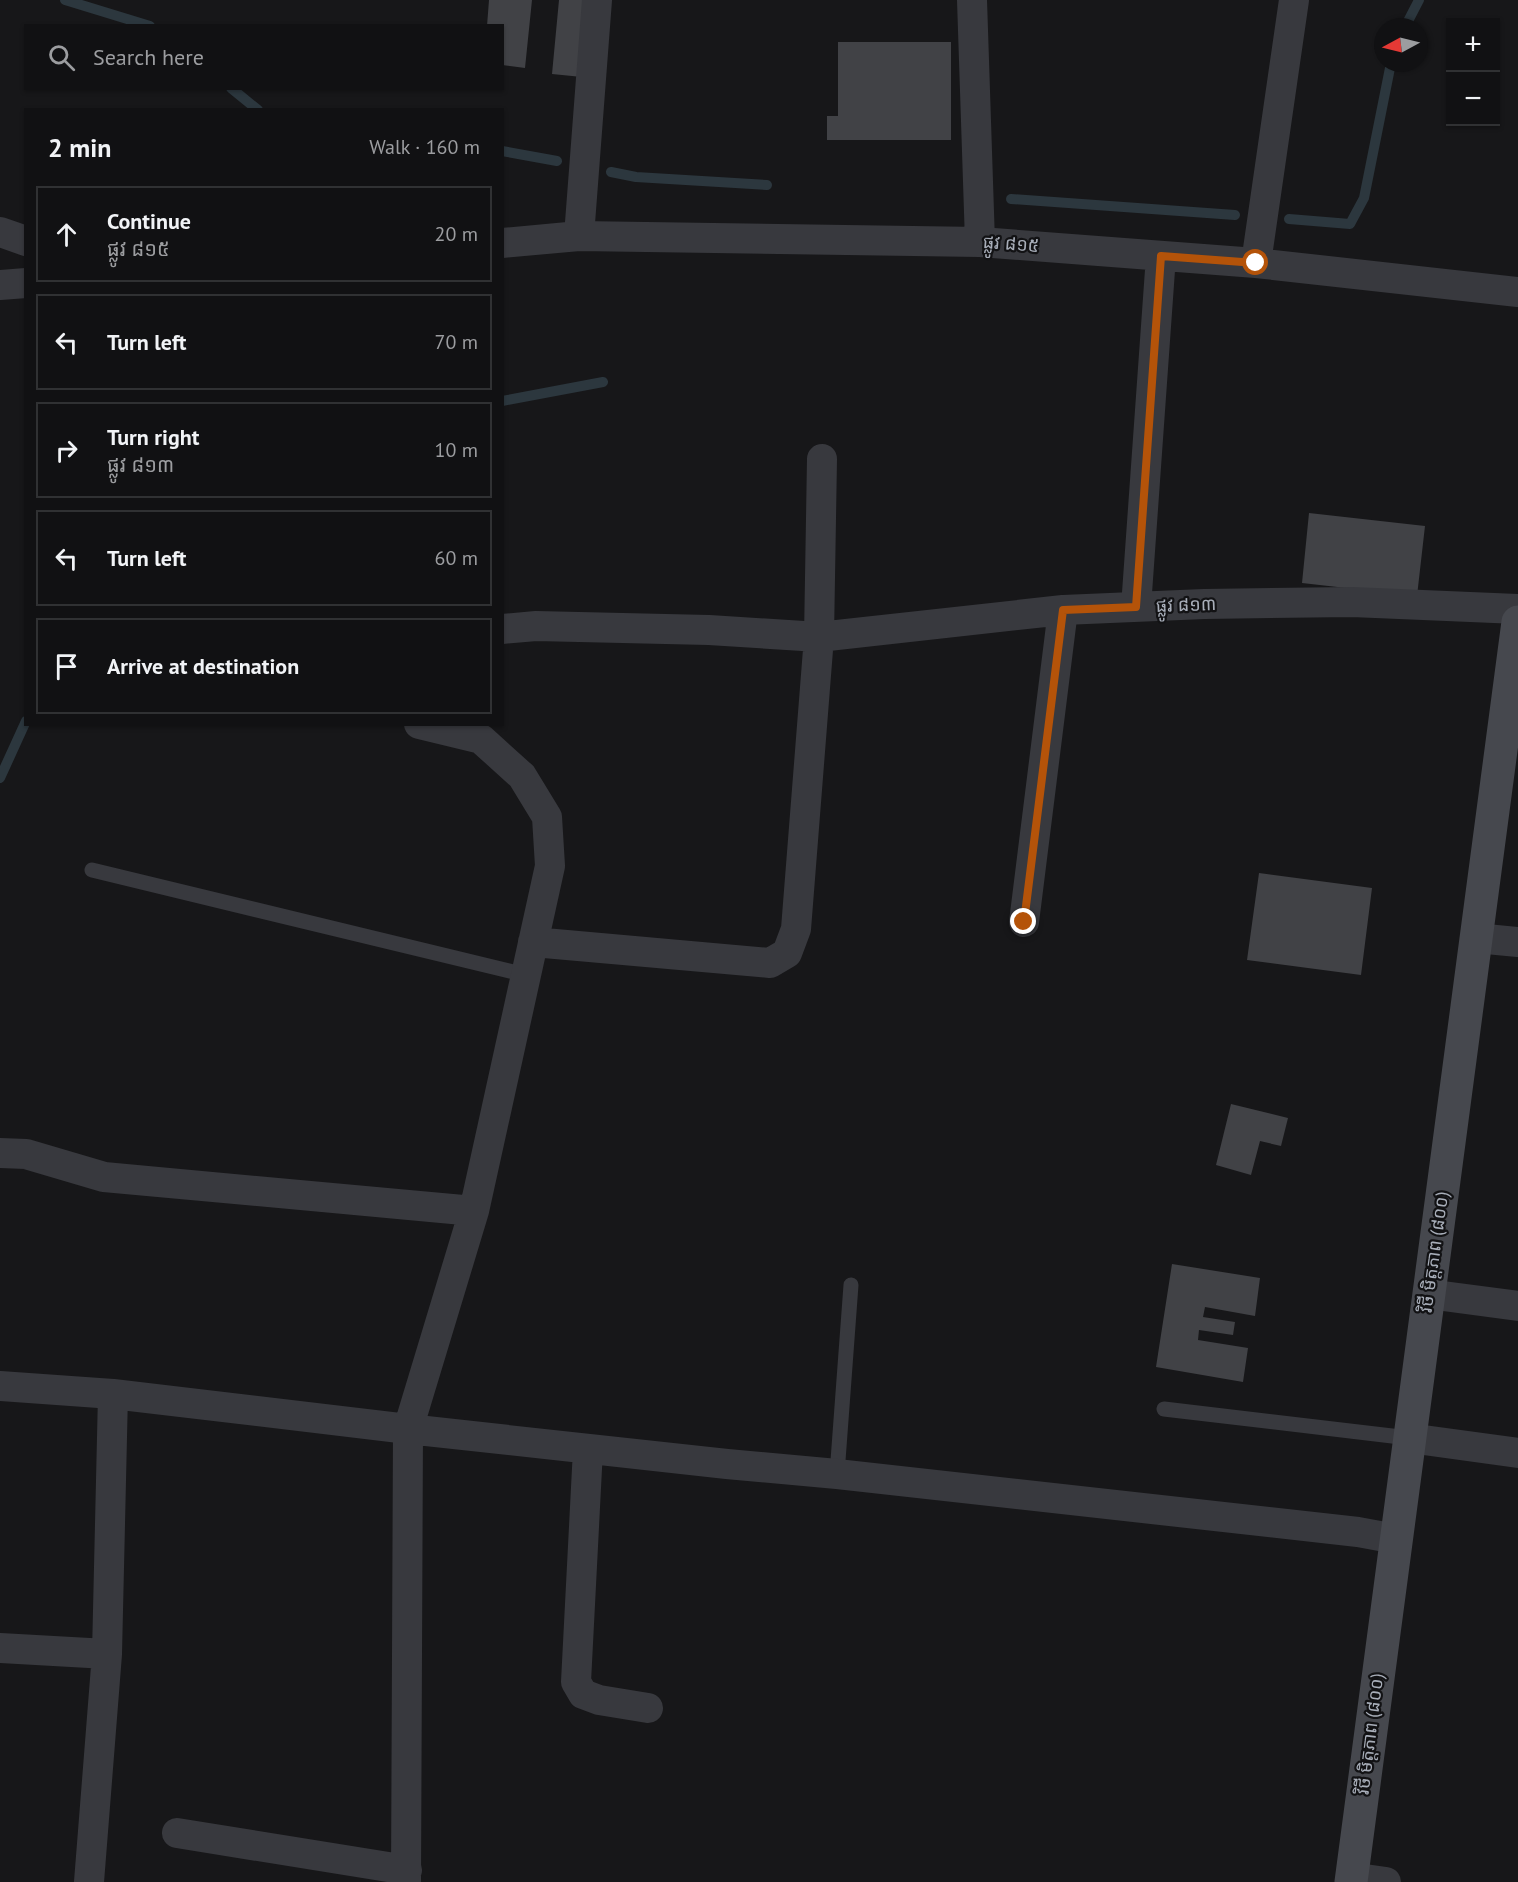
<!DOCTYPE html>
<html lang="en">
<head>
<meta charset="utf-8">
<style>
	:root { --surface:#111113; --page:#1a1a1c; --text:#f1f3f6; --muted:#9c9da0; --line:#303133 }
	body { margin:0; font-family:"PT Sans","Noto Sans Khmer",sans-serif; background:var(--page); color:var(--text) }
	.controls { position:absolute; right:18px; top:18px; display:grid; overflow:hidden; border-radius:0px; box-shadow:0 2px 4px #0004 }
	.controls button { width:54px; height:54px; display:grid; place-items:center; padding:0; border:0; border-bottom:2px solid var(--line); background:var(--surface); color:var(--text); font:30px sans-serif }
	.compass { position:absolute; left:1374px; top:18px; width:54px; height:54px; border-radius:50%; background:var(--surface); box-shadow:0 2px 4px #0004; rotate:263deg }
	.stop { position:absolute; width:18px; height:18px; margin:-14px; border:4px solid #b45309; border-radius:50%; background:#fff }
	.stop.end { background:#b45309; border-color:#fff; box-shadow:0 2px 6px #0008 }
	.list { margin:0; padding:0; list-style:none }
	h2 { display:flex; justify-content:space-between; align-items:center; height:78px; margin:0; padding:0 24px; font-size:26px }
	h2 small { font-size:20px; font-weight:400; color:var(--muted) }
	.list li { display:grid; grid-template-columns:39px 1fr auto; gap:18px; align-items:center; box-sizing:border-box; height:96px; margin:0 12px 12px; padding:0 12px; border:2px solid var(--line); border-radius:0px }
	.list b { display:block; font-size:22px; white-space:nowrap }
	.list p { margin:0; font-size:20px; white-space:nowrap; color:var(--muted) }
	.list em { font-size:20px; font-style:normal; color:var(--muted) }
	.icon { flex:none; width:33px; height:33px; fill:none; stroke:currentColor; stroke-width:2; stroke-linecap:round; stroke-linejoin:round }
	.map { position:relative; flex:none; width:1518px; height:1882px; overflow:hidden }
	.search { position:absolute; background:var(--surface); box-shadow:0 2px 4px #0004; left:24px; top:24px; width:480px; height:66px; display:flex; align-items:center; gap:15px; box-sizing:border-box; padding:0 21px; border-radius:0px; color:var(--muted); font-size:22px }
	.panel { position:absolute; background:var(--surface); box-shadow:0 2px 4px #0004; left:24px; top:108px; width:480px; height:618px; border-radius:0px }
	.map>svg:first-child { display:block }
</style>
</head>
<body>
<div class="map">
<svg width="1518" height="1882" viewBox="0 0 1518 1882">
	<rect width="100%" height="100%" fill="#171719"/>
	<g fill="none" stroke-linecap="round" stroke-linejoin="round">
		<path stroke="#2c373e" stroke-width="10" d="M 65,0 L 150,26
			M 1405,27 L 1419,0
			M 231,88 L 258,110
			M 502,151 L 557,161
			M 611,172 L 636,177 L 767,185
			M 1011,199 L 1235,215
			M 1289,219 L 1350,224 L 1364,198 L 1391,63
			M 502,401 L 603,382
			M 0,778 L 26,721"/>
	</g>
	<path fill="#414246" d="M 489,0 L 532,0 L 525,68 L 502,65 L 502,26 L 487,26 Z
		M 559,0 L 590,0 L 582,77 L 552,74 Z
		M 838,42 L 951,42 L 951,140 L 827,140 L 827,116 L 838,116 Z
		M 1309,513 L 1425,526 L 1417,596 L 1302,583 Z
		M 1259,873 L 1372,888 L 1361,975 L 1247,960 Z
		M 1231,1104 L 1288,1118 L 1281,1146 L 1260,1141 L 1251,1175 L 1216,1165 Z
		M 1172,1264 L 1260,1278 L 1255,1316 L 1205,1307 L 1203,1317 L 1235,1322 L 1233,1335 L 1199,1330 L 1198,1340 L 1248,1348 L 1243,1382 L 1156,1367 Z"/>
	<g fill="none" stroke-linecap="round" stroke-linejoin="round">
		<path stroke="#38393e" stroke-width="15" d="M 92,870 L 526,975
			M 1164,1409 L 1409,1438
			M 837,1474 L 851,1285"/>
		<path stroke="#38393e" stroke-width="30" d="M 972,0 L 980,242
			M 0,232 L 26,241
			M 579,236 L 597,0
			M 502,243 L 579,236 L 980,242 L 1256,263 L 1518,292
			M 1256,263 L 1294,0
			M 0,285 L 26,283
			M 1136,607 L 1161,256
			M 502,629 L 536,626 L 709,630 L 819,637 L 1063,610 L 1204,604 L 1352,602 L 1518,609
			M 1024,922 L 1063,610
			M 1476,938 L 1518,942
			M 533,942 L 770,963 L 787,953 L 796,929 L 819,637 L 822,459
			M 0,1153 L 26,1154 L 104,1177 L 474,1211
			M 1428,1294 L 1518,1306
			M 0,1386 L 113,1394 L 408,1429 L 727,1464 L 837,1474 L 1358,1532 L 1396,1539
			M 1409,1438 L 1518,1453
			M 588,1449 L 576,1682 L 583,1694 L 599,1700 L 648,1708
			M 0,1648 L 107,1654
			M 177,1833 L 407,1870
			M 1351,1877 L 1386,1882
			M 89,1882 L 107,1654 L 113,1394
			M 406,1882 L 408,1429 L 474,1211 L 550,866 L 547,817 L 522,776 L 481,739 L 419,724"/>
		<path stroke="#46484e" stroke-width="33" d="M 1351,1882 L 1518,622"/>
	</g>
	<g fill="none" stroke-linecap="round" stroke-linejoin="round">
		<path stroke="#b45309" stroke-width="8" d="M 1024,922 L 1063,610 L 1136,607 L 1161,256 L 1256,263"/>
	</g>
	<g text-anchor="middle" stroke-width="4.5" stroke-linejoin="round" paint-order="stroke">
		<g font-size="18" fill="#a8aeb9" stroke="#121214">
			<text transform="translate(1011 244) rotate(4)" y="6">ផ្លូវ ៨១៥</text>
			<text transform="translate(1186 605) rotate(-2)" y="6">ផ្លូវ ៨១៣</text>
			<text transform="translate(1434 1252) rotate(-82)" y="6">វិថី មិត្តភាព (៨០០)</text>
			<text transform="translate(1370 1734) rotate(-83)" y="6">វិថី មិត្តភាព (៨០០)</text>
		</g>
	</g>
</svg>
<div class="controls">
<button>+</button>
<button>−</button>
</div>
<svg class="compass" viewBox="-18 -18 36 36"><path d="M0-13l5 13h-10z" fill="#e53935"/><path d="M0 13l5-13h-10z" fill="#9c9da0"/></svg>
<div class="stop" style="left:1256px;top:263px"></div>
<div class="stop end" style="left:1024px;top:922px"></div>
<div class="search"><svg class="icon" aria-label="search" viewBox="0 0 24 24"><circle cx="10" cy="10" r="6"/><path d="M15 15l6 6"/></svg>Search here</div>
<section class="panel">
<h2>2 min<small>Walk · 160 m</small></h2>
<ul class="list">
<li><svg class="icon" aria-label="ahead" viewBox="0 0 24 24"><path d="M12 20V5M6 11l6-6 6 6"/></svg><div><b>Continue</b><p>ផ្លូវ ៨១៥</p></div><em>20 m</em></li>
<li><svg class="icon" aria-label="left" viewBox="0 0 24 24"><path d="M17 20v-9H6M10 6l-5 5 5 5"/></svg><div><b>Turn left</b></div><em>70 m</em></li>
<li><svg class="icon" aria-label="right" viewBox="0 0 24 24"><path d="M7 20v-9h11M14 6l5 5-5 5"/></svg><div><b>Turn right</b><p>ផ្លូវ ៨១៣</p></div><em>10 m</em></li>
<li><svg class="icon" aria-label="left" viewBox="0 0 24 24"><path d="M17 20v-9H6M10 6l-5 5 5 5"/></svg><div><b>Turn left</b></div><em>60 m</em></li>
<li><svg class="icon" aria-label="arrive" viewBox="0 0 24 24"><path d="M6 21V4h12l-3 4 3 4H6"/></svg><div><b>Arrive at destination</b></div></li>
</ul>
</section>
</div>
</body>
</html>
